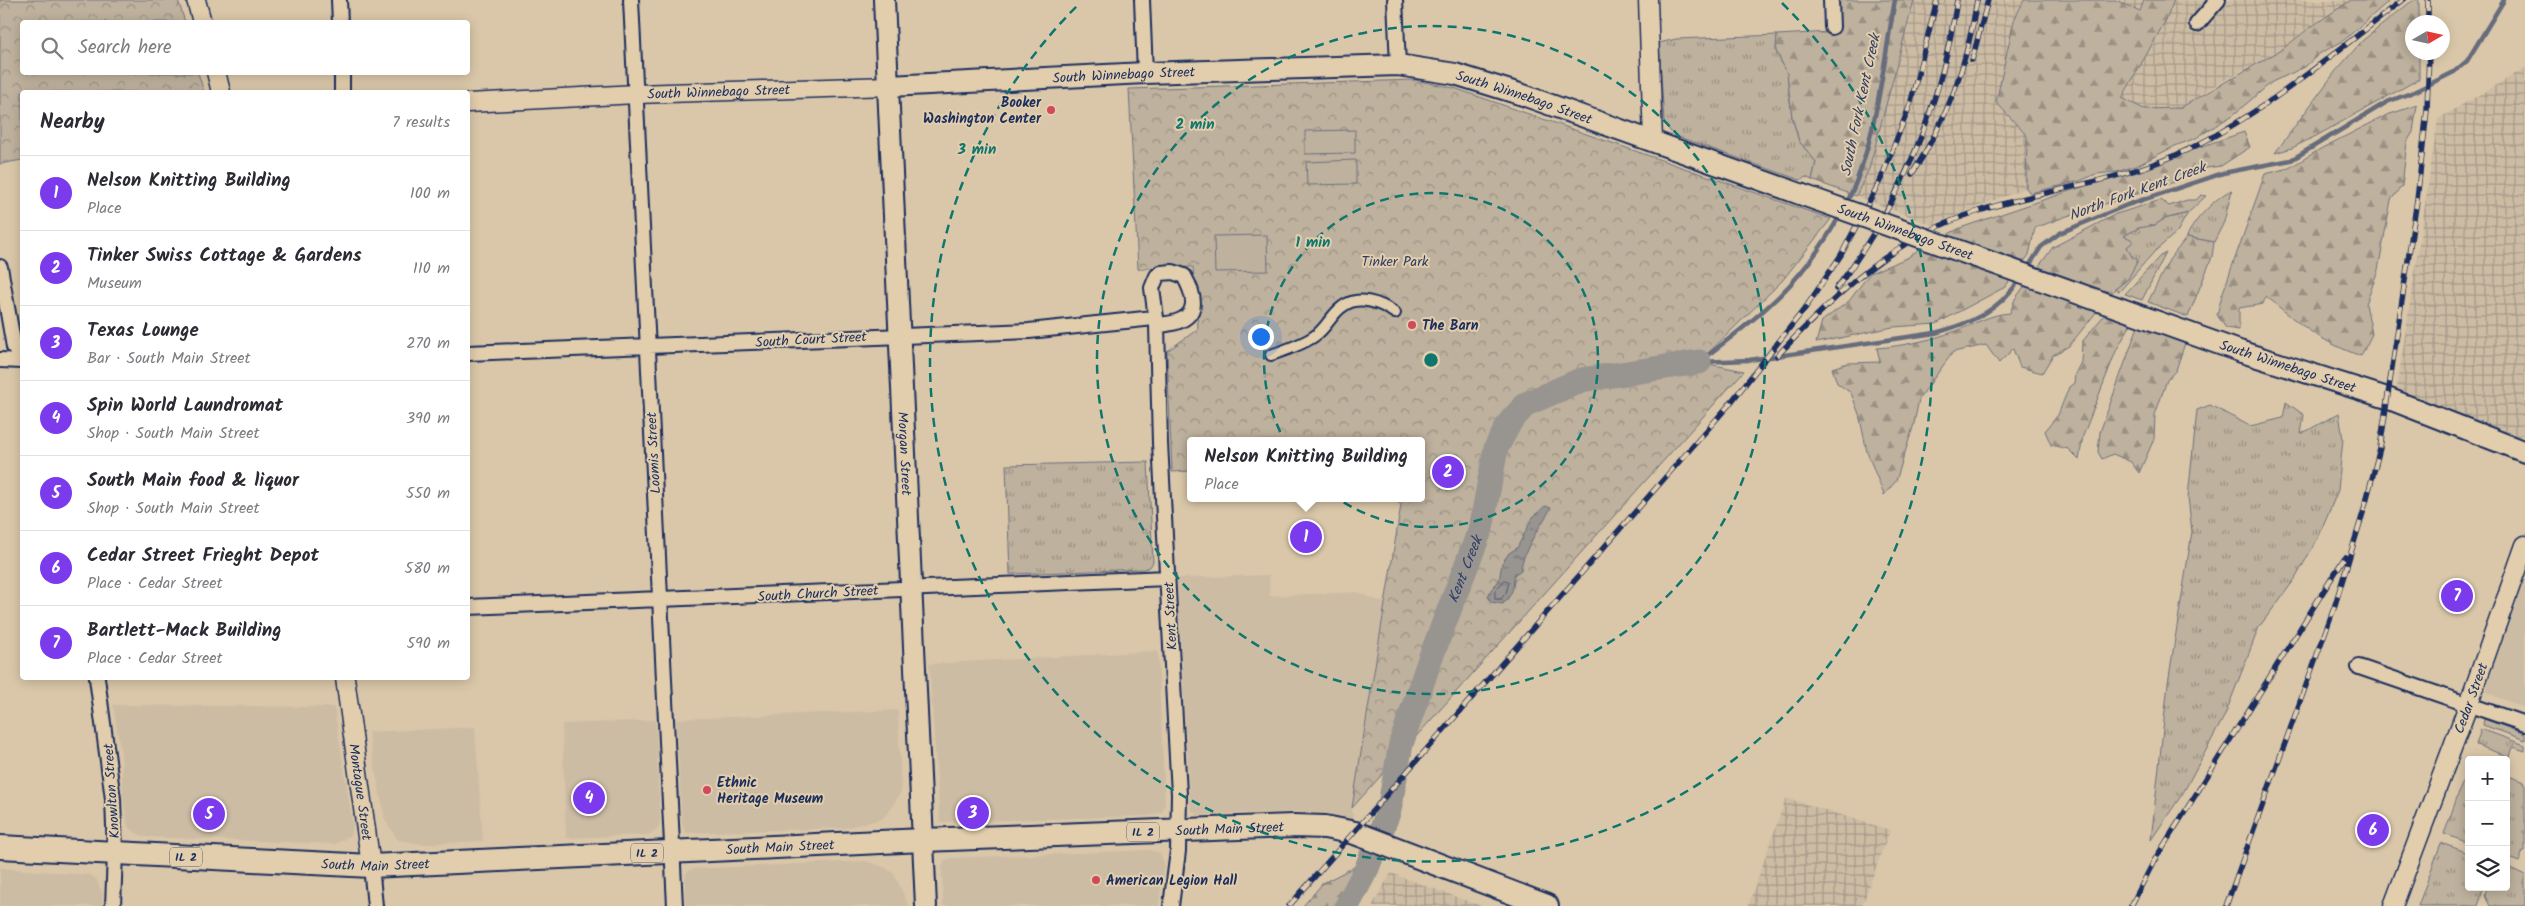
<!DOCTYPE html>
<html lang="en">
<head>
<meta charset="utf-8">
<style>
	:root { --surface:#fff; --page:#f7f7f7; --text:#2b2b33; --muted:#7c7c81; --line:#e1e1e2; --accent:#7c3aed }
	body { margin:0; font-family:Kalam,sans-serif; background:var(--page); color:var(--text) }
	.controls { position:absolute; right:15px; bottom:15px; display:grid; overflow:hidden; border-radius:5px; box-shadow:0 2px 12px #0003 }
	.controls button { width:45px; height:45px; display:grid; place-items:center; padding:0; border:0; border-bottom:1px solid var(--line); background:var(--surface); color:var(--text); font:25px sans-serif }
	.compass { position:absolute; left:2405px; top:15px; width:45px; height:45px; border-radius:50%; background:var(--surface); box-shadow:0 2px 12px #0003; rotate:81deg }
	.you { position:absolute; left:1260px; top:336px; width:18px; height:18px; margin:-12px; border:4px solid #fff; border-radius:50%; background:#1a73e8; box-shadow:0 0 0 8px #1a73e833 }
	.badge { display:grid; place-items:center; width:32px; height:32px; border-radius:50%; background:var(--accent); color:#fff; font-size:16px; font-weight:700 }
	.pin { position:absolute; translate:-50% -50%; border:2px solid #fff; box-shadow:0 1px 5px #0006 }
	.popup { position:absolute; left:1187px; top:437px; width:238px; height:65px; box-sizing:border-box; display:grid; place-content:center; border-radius:5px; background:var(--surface); filter:drop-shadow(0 1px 4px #0005); font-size:16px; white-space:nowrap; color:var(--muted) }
	.popup b { font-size:19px; color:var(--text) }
	.popup::after { content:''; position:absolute; left:50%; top:100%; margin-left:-10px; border:10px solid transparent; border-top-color:var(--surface) }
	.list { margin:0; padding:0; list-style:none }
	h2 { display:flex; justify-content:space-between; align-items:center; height:65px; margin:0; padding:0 20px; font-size:21px }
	h2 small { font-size:16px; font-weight:400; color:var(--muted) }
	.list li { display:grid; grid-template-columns:32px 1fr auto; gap:15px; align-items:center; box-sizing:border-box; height:75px; padding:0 20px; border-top:1px solid var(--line) }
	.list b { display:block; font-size:19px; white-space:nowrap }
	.list p { margin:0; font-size:16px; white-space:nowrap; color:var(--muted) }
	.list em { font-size:16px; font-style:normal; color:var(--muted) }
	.icon { flex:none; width:28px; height:28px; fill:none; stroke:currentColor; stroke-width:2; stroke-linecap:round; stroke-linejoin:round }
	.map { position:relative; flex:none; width:2525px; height:906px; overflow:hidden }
	.search { position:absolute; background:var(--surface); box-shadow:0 2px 12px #0003; left:20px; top:20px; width:450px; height:55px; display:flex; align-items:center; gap:12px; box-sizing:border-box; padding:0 18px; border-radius:5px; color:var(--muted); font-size:19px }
	.panel { position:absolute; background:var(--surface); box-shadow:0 2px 12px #0003; left:20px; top:90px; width:450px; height:590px; border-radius:5px }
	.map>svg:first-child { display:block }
</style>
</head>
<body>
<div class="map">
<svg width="2525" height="906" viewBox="0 0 2525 906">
	<defs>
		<pattern id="industrial-grid" width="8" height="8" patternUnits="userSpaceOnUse" patternTransform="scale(1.25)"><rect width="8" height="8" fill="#cdbca4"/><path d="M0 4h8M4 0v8" fill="none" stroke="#a69989"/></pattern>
		<pattern id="grass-tufts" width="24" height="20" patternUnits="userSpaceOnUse" patternTransform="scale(1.25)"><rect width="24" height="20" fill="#beb19d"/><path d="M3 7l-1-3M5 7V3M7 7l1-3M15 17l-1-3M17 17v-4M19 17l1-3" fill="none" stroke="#9a9083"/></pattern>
		<pattern id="forest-firs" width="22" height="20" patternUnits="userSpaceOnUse" patternTransform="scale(1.25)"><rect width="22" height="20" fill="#beb19d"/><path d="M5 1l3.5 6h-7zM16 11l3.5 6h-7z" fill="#9a9083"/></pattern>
		<pattern id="park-crowns" width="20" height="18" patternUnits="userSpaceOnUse" patternTransform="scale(1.25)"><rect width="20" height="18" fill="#beb19d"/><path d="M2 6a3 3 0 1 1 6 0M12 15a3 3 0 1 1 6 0" fill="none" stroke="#9a9083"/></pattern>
		<pattern id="water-ripples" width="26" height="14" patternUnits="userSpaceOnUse" patternTransform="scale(1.25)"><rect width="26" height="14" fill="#989490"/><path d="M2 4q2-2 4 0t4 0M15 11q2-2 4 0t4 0" fill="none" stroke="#7b7979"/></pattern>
	</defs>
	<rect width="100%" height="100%" fill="#dac7a9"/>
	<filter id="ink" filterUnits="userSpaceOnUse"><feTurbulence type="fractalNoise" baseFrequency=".02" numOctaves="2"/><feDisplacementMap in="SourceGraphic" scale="10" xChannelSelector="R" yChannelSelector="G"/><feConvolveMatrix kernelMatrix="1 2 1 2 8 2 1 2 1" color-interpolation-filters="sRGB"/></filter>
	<g filter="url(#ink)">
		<path fill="#cdbca4" d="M 1269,575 L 1270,596 L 1357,592 L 1385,603 L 1352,808 L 1353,822 L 1321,814 L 1298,812 L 1197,815 L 1190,809 L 1177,578 Z
			M 2525,576 L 2525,708 L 2487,693 L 2488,682 Z
			M 1158,651 L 1165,805 L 1162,812 L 1150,816 L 940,822 L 929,664 Z
			M 113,705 L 334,707 L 353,825 L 351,835 L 335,844 L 144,837 L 140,835 L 128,827 L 123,798 L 121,753 Z
			M 898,710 L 901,792 L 891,809 L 882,819 L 845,828 L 686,833 L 682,824 L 676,719 Z
			M 656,720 L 660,824 L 657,829 L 648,835 L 566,838 L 562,724 Z
			M 475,727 L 483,841 L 422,844 L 398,840 L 385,820 L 368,732 Z
			M 1151,850 L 1160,853 L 1164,863 L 1159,906 L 943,906 L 942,867 L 945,860 L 951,858 Z
			M 866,861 L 886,868 L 894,874 L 909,906 L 685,906 L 685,879 L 686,873 L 691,869 Z
			M 0,868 L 90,875 L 96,879 L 103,894 L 103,906 L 0,906 Z"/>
		<path fill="url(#industrial-grid)" d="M 1914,0 L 2024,0 L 2014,20 L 1996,102 L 2027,136 L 2026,188 L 1932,225 L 1856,196 L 1869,169 Z
			M 2116,0 L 2144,0 L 2141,11 Z
			M 2174,0 L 2351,0 L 2305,30 L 2281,50 L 2214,86 L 2180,108 L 2144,109 L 2122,98 L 2167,18 Z
			M 2525,68 L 2525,435 L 2518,436 L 2396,394 L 2438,119 Z
			M 1786,798 L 1890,830 L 1862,906 L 1748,906 Z
			M 1391,873 L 1481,906 L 1372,906 Z"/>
		<path fill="url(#grass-tufts)" stroke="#6c707e" d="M 1777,35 L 1776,51 L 1787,73 L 1792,117 L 1799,141 L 1816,162 L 1812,180 L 1806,177 L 1800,180 L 1676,136 L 1670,131 L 1664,121 L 1659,43 L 1676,39 Z
			M 2232,190 L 2224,222 L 2214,242 L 2187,237 C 2191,223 2218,195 2232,190 Z
			M 2188,213 L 2177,232 L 2154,252 L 2119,292 L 2115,289 C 2132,275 2135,267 2127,247 L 2132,242 L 2123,236 L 2138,228 L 2155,225 L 2164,219 Z
			M 2166,253 L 2142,300 L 2125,294 L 2160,256 Z
			M 2286,402 L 2304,415 L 2301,434 L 2339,413 L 2343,439 L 2338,490 L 2320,534 L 2295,579 L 2259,627 L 2225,715 L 2183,793 L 2151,840 L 2168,683 L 2192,532 L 2188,497 L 2197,410 L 2210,405 L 2250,426 L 2283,418 Z
			M 1148,462 L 1153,562 L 1150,567 L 1144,569 L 1010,574 L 1006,465 Z
			M 2484,719 L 2525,734 L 2525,740 L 2483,725 Z
			M 2481,729 L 2525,745 L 2525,751 L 2513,747 L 2510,757 L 2476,745 Z
			M 2469,764 L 2469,843 L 2444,834 Z
			M 2506,775 L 2525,782 L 2525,851 L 2523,851 L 2519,862 L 2506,857 Z
			M 2441,843 L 2469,853 L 2469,887 L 2484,887 L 2478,906 L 2418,906 Z
			M 2506,866 L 2525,875 L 2525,906 L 2490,906 L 2485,896 L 2487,887 L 2506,887 Z"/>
		<path fill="url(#forest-firs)" stroke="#6c707e" d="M 1837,0 L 1914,0 L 1869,169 L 1856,196 L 1812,180 L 1816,162 L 1799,141 L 1792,117 L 1787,73 L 1776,51 L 1777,35 L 1830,32 Z
			M 2024,0 L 2116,0 L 2140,11 L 2144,0 L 2174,0 L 2167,18 L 2122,98 L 2144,109 L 2180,108 L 2281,50 L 2308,29 L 2351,0 L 2390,0 L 2343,41 L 2319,54 L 2305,67 L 2272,82 L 2233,115 L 2196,138 L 2175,146 L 2138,165 L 2117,172 L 2096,174 L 2080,181 L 2030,193 L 2026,188 L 2027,136 L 1996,102 L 2014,20 Z
			M 2413,0 L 2419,0 L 2419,22 L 2412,22 L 2412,52 L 2419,53 L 2419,79 L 2318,135 L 2292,148 L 2275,153 L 2335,72 L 2362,41 Z
			M 2417,105 L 2413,132 L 2407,142 L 2402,186 L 2391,200 L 2378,270 L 2366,304 L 2372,334 L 2361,356 C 2319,341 2299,324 2266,296 L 2263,304 L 2239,308 L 2239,330 L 2226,328 L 2217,315 L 2222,295 L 2265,174 L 2289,168 L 2322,148 L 2387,115 Z
			M 2244,132 L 2250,147 L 2221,166 L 2192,170 L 2178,181 L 2067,216 L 2035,228 L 2029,255 L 2005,287 L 1936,324 L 1893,327 L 1816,343 L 1822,321 L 1849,301 L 1870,273 L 1907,258 L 1918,250 L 1960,228 Z
			M 2201,195 L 2206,196 L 2188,213 L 2164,219 L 2155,225 L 2138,228 L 2124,236 L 2131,239 L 2133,242 L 2127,247 L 2132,257 L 2138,260 L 2128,279 L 2115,289 L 2069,346 L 2053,355 L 2042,373 L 2020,367 L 2013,349 L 1999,363 L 1986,345 L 1953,352 L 1919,399 L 1914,424 L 1896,481 L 1884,495 L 1867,452 L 1859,414 L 1851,393 L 1837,383 L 1832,368 L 1848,363 L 1880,362 L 1877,348 C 1903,346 1931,340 1956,331 C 1975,324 1990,314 2010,313 L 2015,299 L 2053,247 L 2116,214 L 2161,200 L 2169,206 L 2187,200 L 2196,200 Z
			M 2187,237 L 2214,242 L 2212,257 L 2188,317 L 2148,302 L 2169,260 Z
			M 2105,314 L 2131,324 L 2116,351 L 2083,436 L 2079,460 L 2068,449 L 2051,445 L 2045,431 L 2058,415 L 2069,387 L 2074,383 L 2075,374 L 2081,362 L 2082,342 Z
			M 2138,326 L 2185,343 L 2176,370 L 2167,380 L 2155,415 L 2154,439 L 2139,473 L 2131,462 L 2113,454 L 2102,459 L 2098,452 L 2100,432 Z
			M 1354,867 L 1335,906 L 1303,906 L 1323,883 Z"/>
		<path fill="url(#park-crowns)" stroke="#6c707e" d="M 0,0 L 178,0 L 185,22 L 22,22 L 22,72 L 198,73 L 204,92 L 22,92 L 22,160 L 0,164 Z
			M 1415,80 L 1454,88 L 1831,219 L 1782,281 L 1699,362 L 1744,371 L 1352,808 L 1401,505 L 1393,498 L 1421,498 L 1421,441 L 1191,441 L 1191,471 L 1172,472 L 1167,351 L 1198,329 L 1193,267 L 1138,269 L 1129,89 Z"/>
		<path fill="#beb19d" stroke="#6c707e" d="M 1355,130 L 1355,153 L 1305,154 L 1305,131 Z
			M 1356,160 L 1356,184 L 1307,185 L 1306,162 Z
			M 1267,235 L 1268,271 L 1215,272 L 1214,236 Z"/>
		<path fill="url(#water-ripples)" stroke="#666c7c" d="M 1545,506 L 1551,508 C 1541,526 1523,549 1521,570 L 1514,575 C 1514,588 1512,595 1503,604 L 1491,602 L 1488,596 L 1492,588 L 1499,581 L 1502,563 L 1509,553 L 1517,548 L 1533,517 Z"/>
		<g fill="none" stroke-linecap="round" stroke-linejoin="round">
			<path stroke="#4d5772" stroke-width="1" d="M 1505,580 L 1509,582 L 1506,593 L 1501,599 L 1495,599 L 1495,591 Z"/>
			<path stroke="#666c7c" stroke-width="4.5" d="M 1846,204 C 1876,147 1883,64 1895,0
				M 2027,269 L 2041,247 L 2060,233 L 2127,205 L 2223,173 L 2291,160 L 2387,102 L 2416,91 L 2454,72 L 2467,61 L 2504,0
				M 1700,361 C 1760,316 1804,282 1841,213
				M 1699,362 L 1749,360 L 1935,333 C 1971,323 1998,312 2020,279"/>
			<path stroke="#989490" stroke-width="25" id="s1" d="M 1347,906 L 1367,868 L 1389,810 L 1401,744 L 1430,659 L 1481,528 L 1496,448 L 1510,422 L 1526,404 L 1581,380 L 1699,362"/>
			<defs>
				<path id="pedestrian" d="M 1271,355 C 1283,351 1306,343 1316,335 C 1326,328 1332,314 1342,307 C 1358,294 1381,303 1395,313"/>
				<path id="minor" d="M 339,0 L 340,22
					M 631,0 L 675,906
					M 1142,0 L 1145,73
					M 1395,0 L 1398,65
					M 1831,0 L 1832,27
					M 2197,24 L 2218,0
					M 342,72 L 342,92
					M 0,267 L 14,347 L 22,357
					M 1157,325 C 1193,323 1202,308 1184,276 L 1173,272 L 1161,273 L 1157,276 L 1152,288 L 1157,325 L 1160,443 L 1179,794 L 1178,851 L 1171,906
					M 468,353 L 1029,331 L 1154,318
					M 0,360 L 22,361
					M 468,607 L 1168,578
					M 2359,667 L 2525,724
					M 97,678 L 113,799 L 115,853 L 113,906
					M 371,866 L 375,906"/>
				<g id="tertiary">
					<path d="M 196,0 L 202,22"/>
					<path d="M 1648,0 L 1653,141"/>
					<path d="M 216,72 L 221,92"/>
					<path id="s2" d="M 468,103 L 636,94 L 889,86"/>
					<path id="s3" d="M 345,678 L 371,866"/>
					<path id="s4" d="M 2393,906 L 2469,703 L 2525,545"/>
				</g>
				<g id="secondary">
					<path id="s5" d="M 884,0 L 926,906"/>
					<path id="s6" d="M 889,86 L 1145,73 L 1398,65 L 1455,74 L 1523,95 L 1800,194"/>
					<path d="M 2242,352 L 2387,398 L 2525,452"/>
				</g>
				<g id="primary">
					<path id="s7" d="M 0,847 L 371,866 L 923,840 L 1294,826 L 1325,827 L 1355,833 L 1547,906"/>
				</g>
			</defs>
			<use href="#pedestrian" stroke="#1b2f5e" stroke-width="14"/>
			<use href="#minor" stroke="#1b2f5e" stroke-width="18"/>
			<use href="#tertiary" stroke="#1b2f5e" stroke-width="21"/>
			<use href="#secondary" stroke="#1b2f5e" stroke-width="24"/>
			<use href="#primary" stroke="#1b2f5e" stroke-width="26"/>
			<use href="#pedestrian" stroke="#e2cdac" stroke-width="10"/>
			<use href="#minor" stroke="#e2cdac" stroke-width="14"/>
			<use href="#tertiary" stroke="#e2cdac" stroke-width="18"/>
			<use href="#secondary" stroke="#e2cdac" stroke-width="20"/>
			<use href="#primary" stroke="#e2cdac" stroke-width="22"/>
			<defs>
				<path id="rail" d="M 2428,0 L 2428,22
					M 1972,60 L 1988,0
					M 1912,174 C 1948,118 1967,66 1977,0
					M 1836,289 C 1901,202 1941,108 1957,0
					M 1777,356 C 1836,294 1893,238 1976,212 C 2042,190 2112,183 2176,155 C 2256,120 2334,53 2403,0
					M 1289,906 L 1728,406 L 1806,307 L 1841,255 L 1881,179 L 1910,105 L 1937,0
					M 2131,906 L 2154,861 L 2345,557
					M 2226,906 L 2334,608 L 2363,513 L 2380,448 L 2417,200 L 2427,110 L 2429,52"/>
			</defs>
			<use href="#rail" stroke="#1b2f5e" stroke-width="5.5"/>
			<use href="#rail" stroke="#e2cdac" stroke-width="4" stroke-dasharray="11" stroke-linecap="butt"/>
			<defs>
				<g id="secondary-bridge">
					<path id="s8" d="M 1800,194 L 2242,352"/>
				</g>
			</defs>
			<use href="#secondary-bridge" stroke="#1b2f5e" stroke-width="24" stroke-linecap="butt"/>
			<use href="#secondary-bridge" stroke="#e2cdac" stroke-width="20"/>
		</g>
	</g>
	<g fill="none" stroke="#0f766e" stroke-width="2.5" stroke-dasharray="9 6">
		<circle cx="1431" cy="360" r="167"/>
		<circle cx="1431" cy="360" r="334"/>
		<path d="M1782 3A501 501 0 1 1 1080 3"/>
	</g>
	<g fill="#d1495b" stroke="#e2cdac" stroke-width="2">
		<circle cx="1051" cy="110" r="5"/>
		<circle cx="1412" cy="325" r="5"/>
		<circle cx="707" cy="790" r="5"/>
		<circle cx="1096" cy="880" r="5"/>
	</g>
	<g text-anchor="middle" stroke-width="4" stroke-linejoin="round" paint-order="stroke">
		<g fill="#e2cdac" stroke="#575e75" stroke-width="1">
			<rect x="1127" y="822.5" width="32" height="19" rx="4"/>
			<rect x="631" y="843.5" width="32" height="19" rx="4"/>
			<rect x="170" y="847.5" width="32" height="19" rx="4"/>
		</g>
		<g font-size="12" font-weight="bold" fill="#1b2f5e">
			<text x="1143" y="836">IL 2</text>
			<text x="647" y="857">IL 2</text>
			<text x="186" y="861">IL 2</text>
		</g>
		<g font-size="14" fill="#1b2f5e" stroke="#e2cdac">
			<text dy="5" stroke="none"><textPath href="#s6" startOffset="235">South Winnebago Street</textPath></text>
			<text dy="5" stroke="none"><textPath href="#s2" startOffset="251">South Winnebago Street</textPath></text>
			<text dy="5" stroke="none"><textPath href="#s6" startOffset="640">South Winnebago Street</textPath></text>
			<text dy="5" stroke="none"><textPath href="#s8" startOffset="112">South Winnebago Street</textPath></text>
			<text transform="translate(811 339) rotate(-3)" y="5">South Court Street</text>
			<text transform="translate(2288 366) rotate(18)" y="5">South Winnebago Street</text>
			<text transform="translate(653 453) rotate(-93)" y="5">Loomis Street</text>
			<text dy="5" stroke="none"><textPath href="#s5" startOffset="454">Morgan Street</textPath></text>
			<text transform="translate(818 593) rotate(-3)" y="5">South Church Street</text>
			<text transform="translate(1170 616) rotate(-93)" y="5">Kent Street</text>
			<text dy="5" stroke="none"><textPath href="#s4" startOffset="222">Cedar Street</textPath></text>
			<text transform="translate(111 791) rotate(-94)" y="5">Knowlton Street</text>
			<text dy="5" stroke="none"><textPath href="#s3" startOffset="115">Montague Street</textPath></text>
			<text dy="5" stroke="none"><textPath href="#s7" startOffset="1231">South Main Street</textPath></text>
			<text dy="5" stroke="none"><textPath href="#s7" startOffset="781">South Main Street</textPath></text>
			<text dy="5" stroke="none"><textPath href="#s7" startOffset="376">South Main Street</textPath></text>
		</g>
		<g font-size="14" font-weight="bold" fill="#1b2f5e" stroke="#e2cdac" text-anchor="start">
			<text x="1041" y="107" text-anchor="end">Booker<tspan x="1041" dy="16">Washington Center</tspan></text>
			<text x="1422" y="330">The Barn</text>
			<text x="717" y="787">Ethnic<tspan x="717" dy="16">Heritage Museum</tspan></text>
			<text x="1106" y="885">American Legion Hall</text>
		</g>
		<g font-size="14" fill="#2b3c64" stroke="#e2cdac">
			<text x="1395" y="266">Tinker Park</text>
		</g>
		<g font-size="15" font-style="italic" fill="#2e3e66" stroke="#e2cdac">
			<text transform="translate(1860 105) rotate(-78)" y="5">South Fork Kent Creek</text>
			<text transform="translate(2137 191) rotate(-20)" y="5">North Fork Kent Creek</text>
			<text dy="5" stroke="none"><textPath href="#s1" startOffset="358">Kent Creek</textPath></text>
		</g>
	</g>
	<circle cx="1431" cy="360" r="8" fill="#0f766e" stroke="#e2cdac" stroke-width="2.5"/>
	<g font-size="15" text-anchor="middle" font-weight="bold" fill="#0f766e" stroke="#e2cdac" stroke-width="4" stroke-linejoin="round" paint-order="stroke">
		<text x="1195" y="129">2 min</text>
		<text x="977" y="154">3 min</text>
		<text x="1313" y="247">1 min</text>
	</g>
</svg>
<div class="controls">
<button>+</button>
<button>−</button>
<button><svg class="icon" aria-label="layers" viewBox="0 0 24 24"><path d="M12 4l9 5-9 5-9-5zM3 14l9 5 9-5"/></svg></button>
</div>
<svg class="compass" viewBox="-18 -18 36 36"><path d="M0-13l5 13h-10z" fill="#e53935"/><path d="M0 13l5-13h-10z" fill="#7c7c81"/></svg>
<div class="you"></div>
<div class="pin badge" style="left:1306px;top:537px">1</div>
<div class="popup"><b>Nelson Knitting Building</b>Place</div>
<div class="pin badge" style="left:1448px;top:472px">2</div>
<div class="pin badge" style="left:973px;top:813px">3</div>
<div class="pin badge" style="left:589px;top:798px">4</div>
<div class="pin badge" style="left:209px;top:814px">5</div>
<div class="pin badge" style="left:2373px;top:830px">6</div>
<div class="pin badge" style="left:2457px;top:596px">7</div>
<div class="search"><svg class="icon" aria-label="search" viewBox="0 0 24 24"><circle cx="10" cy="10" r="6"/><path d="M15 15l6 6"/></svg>Search here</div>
<section class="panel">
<h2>Nearby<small>7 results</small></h2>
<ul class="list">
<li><span class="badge">1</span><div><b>Nelson Knitting Building</b><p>Place</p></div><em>100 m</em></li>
<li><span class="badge">2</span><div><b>Tinker Swiss Cottage &amp; Gardens</b><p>Museum</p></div><em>110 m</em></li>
<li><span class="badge">3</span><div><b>Texas Lounge</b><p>Bar · South Main Street</p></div><em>270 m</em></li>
<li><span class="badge">4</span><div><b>Spin World Laundromat</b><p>Shop · South Main Street</p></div><em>390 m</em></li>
<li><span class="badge">5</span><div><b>South Main food &amp; liquor</b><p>Shop · South Main Street</p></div><em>550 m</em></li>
<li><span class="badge">6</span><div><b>Cedar Street Frieght Depot</b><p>Place · Cedar Street</p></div><em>580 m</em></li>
<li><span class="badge">7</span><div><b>Bartlett-Mack Building</b><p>Place · Cedar Street</p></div><em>590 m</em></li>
</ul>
</section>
</div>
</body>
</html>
